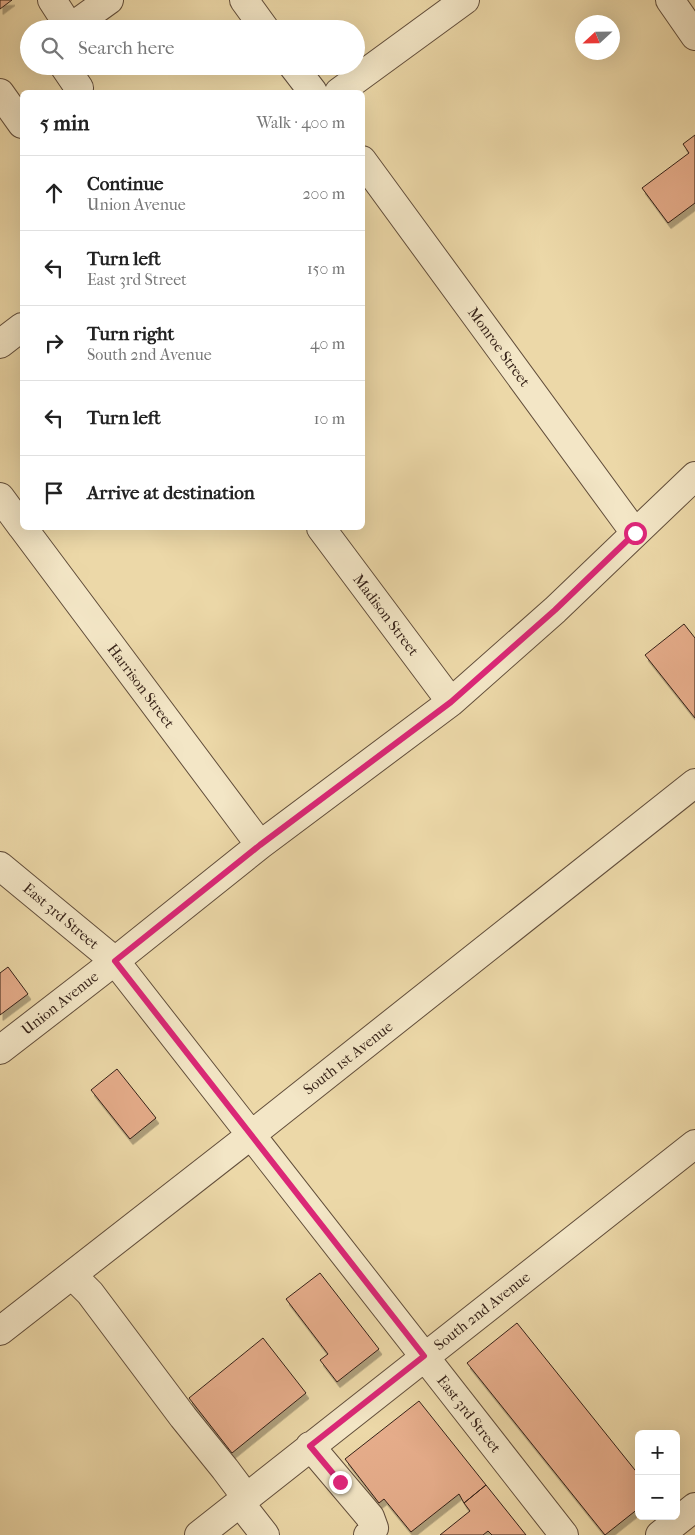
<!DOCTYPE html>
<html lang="en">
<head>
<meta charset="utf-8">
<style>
	:root { --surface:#fff; --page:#f6f6f6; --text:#222; --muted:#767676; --line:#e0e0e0 }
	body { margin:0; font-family:"IM FELL French Canon",serif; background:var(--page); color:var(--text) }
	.controls { position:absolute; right:15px; bottom:15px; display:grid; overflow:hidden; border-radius:8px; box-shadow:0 5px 20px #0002 }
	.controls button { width:45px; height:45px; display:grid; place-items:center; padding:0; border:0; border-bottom:1px solid var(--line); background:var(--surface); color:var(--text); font:25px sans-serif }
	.compass { position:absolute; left:575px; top:15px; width:45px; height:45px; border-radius:50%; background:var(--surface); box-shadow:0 5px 20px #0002; rotate:248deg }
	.stop { position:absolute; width:15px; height:15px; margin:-11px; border:4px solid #db2777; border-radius:50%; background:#fff }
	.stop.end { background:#db2777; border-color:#fff; box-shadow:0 1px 5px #0008 }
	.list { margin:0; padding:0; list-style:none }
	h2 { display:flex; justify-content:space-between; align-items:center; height:65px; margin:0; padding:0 20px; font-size:21px }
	h2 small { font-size:16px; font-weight:400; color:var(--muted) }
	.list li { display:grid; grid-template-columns:32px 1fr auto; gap:15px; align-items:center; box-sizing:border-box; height:75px; padding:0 20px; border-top:1px solid var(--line) }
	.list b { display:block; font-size:19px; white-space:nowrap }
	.list p { margin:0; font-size:16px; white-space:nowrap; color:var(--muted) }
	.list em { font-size:16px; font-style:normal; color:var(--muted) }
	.icon { flex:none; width:28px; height:28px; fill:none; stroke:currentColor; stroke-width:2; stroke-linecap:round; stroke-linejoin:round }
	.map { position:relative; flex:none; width:695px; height:1535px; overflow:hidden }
	.search { position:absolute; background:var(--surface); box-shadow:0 5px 20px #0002; left:20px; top:20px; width:345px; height:55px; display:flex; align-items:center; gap:12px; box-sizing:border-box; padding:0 18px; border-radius:28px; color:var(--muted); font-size:19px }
	.panel { position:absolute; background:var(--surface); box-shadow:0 5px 20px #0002; left:20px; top:90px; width:345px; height:440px; border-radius:8px }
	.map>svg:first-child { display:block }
</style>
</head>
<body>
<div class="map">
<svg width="695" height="1535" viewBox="0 0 695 1535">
	<defs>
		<filter id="shadow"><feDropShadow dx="3" dy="5.5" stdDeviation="0" flood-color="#0004"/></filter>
	</defs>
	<rect width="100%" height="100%" fill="#ecd8a8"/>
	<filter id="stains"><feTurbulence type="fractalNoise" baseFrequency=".004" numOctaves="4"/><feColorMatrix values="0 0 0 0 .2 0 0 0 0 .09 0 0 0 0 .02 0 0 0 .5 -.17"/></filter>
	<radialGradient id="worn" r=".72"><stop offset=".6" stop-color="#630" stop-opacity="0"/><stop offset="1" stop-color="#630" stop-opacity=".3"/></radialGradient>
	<path fill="#e6ad8b" stroke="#342017" filter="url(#shadow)" d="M 0,0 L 12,0 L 0,9 Z
		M 695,135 L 695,203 L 668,223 L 642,188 L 689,153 L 683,144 Z
		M 684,624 L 695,638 L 695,718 L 645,655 Z
		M 8,967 L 28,994 L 0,1015 L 0,973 Z
		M 117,1069 L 156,1118 L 130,1139 L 91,1090 Z
		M 320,1273 L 379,1349 L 337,1382 L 320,1360 L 328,1354 L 286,1299 Z
		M 517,1323 L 639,1475 L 639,1508 L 605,1535 L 467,1363 Z
		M 263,1338 L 306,1393 L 232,1453 L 189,1398 Z
		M 419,1401 L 486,1485 L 464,1503 L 459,1494 L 411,1532 L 384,1499 L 379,1503 L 345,1459 Z
		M 486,1485 L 526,1535 L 492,1535 L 488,1531 L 483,1535 L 440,1535 L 470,1511 L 464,1503 Z"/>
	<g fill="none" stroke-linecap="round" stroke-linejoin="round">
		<defs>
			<path id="minor" d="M 52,0 L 70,28 L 109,0
				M 244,0 L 265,29
				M 670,0 L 695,36
				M 64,66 L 79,88
				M 293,66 L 313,92
				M 339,92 L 465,0
				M 0,93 L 22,124
				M 362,160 L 635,533
				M 0,344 L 22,327
				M 0,497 L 22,527
				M 23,528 L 260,845
				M 321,528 L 451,702
				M 0,866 L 115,961 L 564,1535
				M 0,1050 L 115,961 L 260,845 L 451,702 L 555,610 L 695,476
				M 72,1275 L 90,1293 L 183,1417 L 225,1469 L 246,1497
				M 0,1331 L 251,1135 L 695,783
				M 310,1446 L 370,1517 L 374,1528 L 368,1535
				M 240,1503 L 265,1535
				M 199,1535 L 695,1144
				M 660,1535 L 695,1507"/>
		</defs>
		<use href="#minor" stroke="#624e3b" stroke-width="30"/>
		<use href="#minor" stroke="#f3e6c6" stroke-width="28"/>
	</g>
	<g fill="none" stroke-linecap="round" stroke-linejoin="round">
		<path stroke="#db2777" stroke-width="6" d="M 340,1482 L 310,1446 L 424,1356 L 115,961 L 260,845 L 451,702 L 555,610 L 635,533"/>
	</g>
	<g text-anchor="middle" stroke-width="4.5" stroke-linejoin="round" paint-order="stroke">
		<g font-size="15" fill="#342017" stroke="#f3e6c6">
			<text transform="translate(499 347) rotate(54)" y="5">Monroe Street</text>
			<text transform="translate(386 615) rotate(53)" y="5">Madison Street</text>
			<text transform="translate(141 686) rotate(53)" y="5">Harrison Street</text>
			<text transform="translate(61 916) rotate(40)" y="5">East 3rd Street</text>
			<text transform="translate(60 1003) rotate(-38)" y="5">Union Avenue</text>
			<text transform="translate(348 1058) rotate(-38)" y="5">South 1st Avenue</text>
			<text transform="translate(482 1311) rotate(-38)" y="5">South 2nd Avenue</text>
			<text transform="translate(469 1414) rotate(52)" y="5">East 3rd Street</text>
		</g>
	</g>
	<rect width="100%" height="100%" filter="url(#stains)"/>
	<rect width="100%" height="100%" fill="url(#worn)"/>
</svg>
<div class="controls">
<button>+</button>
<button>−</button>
</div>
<svg class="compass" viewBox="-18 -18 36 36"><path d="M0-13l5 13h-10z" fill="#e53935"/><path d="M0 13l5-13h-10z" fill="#767676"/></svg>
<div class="stop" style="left:635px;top:533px"></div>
<div class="stop end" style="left:340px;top:1482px"></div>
<div class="search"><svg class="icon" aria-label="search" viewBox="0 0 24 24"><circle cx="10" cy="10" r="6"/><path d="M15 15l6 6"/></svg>Search here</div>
<section class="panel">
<h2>5 min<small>Walk · 400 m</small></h2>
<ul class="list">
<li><svg class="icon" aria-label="ahead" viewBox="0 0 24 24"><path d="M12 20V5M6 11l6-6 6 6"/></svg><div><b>Continue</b><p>Union Avenue</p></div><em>200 m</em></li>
<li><svg class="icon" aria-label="left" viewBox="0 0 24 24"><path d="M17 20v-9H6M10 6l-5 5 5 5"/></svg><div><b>Turn left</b><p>East 3rd Street</p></div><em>150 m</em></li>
<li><svg class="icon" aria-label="right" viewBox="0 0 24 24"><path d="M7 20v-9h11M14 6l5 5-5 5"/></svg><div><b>Turn right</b><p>South 2nd Avenue</p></div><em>40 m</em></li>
<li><svg class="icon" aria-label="left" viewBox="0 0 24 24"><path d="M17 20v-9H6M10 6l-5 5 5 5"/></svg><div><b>Turn left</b></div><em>10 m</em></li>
<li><svg class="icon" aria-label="arrive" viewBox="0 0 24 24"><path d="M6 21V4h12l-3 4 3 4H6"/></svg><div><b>Arrive at destination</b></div></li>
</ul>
</section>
</div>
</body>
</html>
